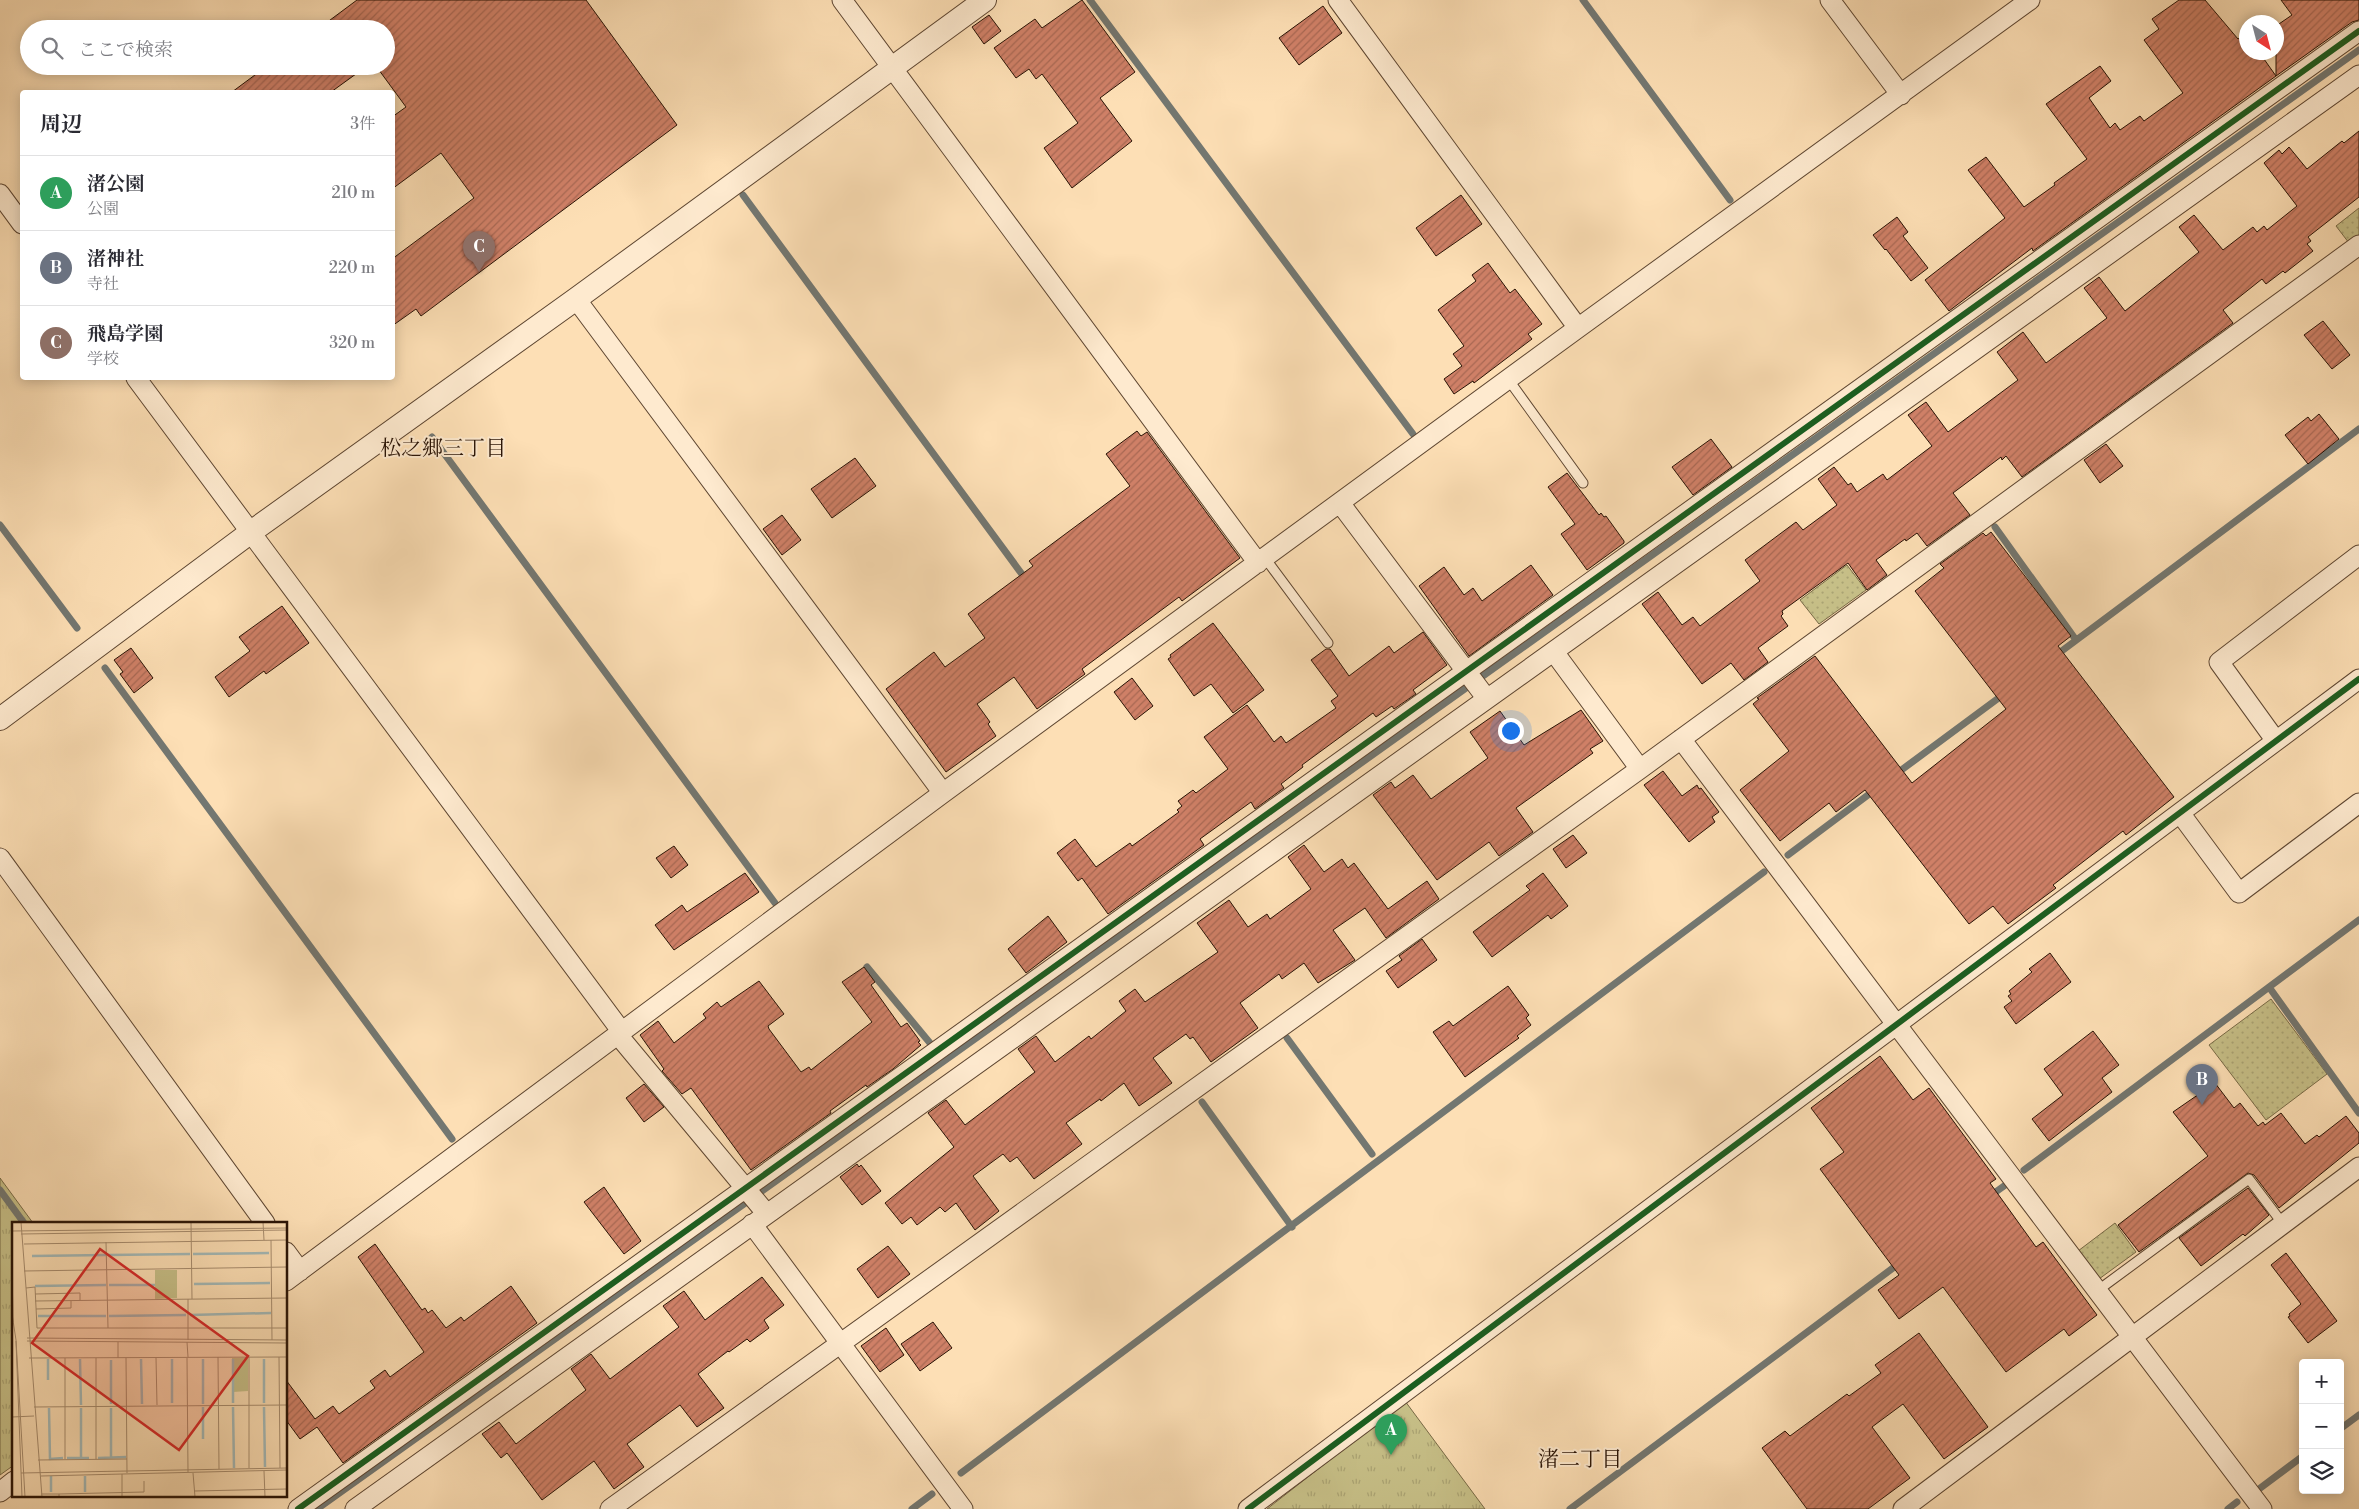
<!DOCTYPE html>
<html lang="ja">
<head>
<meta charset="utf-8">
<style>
	:root { --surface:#fff; --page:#f7f7f7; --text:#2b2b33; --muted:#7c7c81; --line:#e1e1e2; --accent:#1a73e8 }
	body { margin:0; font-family:"Libre Bodoni","Noto Serif JP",serif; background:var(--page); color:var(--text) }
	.controls { position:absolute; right:15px; bottom:15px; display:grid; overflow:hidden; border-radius:5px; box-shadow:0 2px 12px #0003 }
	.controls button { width:45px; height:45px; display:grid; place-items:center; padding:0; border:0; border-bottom:1px solid var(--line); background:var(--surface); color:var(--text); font:25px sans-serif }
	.compass { position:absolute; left:2239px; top:15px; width:45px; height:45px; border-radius:50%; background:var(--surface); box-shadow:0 2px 12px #0003; rotate:144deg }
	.you { position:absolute; left:1510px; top:730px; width:18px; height:18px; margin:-12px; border:4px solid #fff; border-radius:50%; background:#1a73e8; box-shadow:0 0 0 8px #1a73e833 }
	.badge { display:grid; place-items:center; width:32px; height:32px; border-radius:50%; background:var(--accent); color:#fff; font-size:16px; font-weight:700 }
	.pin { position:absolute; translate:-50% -41px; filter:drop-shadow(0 1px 2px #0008) }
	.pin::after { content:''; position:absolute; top:26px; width:18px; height:15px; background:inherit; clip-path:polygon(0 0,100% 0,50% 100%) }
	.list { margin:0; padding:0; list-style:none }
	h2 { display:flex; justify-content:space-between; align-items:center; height:65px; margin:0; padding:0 20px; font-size:21px }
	h2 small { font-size:16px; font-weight:400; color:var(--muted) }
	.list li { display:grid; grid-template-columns:32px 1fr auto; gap:15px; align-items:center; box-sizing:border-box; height:75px; padding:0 20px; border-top:1px solid var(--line) }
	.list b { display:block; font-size:19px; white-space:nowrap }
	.list p { margin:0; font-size:16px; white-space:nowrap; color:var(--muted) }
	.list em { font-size:16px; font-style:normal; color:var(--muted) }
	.icon { flex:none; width:28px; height:28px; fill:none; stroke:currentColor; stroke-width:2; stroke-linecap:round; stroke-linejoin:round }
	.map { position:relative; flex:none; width:2359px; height:1509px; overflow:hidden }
	.search { position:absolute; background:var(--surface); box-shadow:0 2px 12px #0003; left:20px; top:20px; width:375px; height:55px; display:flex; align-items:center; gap:12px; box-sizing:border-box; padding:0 18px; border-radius:28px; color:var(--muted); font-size:19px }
	.panel { position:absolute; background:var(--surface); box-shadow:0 2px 12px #0003; left:20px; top:90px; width:375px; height:290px; border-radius:5px }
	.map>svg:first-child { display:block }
</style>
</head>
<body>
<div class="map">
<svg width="2359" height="1509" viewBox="0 0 2359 1509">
	<defs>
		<pattern id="grass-tufts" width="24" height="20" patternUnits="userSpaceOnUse" patternTransform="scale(1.25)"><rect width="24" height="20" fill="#c7c088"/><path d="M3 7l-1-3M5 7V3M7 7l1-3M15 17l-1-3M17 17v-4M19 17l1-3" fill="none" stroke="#aba474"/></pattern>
		<pattern id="garden-dots" width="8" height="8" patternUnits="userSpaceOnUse" patternTransform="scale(1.25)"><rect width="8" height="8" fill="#c7c088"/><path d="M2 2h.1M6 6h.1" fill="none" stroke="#aba474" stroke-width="1.8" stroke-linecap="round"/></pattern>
		<pattern id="building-hatch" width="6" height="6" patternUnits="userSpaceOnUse" patternTransform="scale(1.25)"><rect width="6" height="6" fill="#cf8067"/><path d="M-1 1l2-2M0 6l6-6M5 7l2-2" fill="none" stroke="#a86853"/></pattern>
	</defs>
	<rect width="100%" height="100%" fill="#fddfb5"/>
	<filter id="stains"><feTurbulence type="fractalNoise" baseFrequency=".004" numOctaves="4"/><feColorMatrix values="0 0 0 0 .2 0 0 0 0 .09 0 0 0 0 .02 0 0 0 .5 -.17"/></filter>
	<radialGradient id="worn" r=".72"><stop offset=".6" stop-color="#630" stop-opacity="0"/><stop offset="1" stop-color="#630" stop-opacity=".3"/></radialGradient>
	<path fill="url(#grass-tufts)" stroke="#786a46" d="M 0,1178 L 33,1223 L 14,1223 L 14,1465 L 0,1475 Z
		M 1405,1401 L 1485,1509 L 1267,1509 Z"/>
	<path fill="url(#garden-dots)" stroke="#786a46" d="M 2359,208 L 2359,236 L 2349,243 L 2336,226 Z
		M 1847,565 L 1866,590 L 1819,624 L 1800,600 Z
		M 2271,999 L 2327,1074 L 2266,1120 L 2209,1045 Z
		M 2115,1223 L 2136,1252 L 2099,1279 L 2078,1251 Z"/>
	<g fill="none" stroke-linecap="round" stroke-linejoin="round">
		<path stroke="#737771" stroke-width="7" d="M 1090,0 L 1413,434
			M 1583,0 L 1730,200
			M 743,195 L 1027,581
			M 432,437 L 775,903
			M 0,525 L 77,628
			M 1995,527 L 2076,640
			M 2055,656 L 2359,429
			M 105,668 L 452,1139
			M 1896,774 L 2004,694
			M 1788,855 L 1876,789
			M 867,967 L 930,1043
			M 2269,987 L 2359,1113
			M 1287,1038 L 1372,1154
			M 1202,1102 L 1292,1227
			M 2024,1170 L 2359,920
			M 0,1190 L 24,1223
			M 1990,1196 L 2004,1186
			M 2340,1429 L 2359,1415
			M 961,1473 L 1764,872
			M 2259,1489 L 2303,1456
			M 317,1509 L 2359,50
			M 912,1509 L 932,1494
			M 1570,1509 L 1901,1262
			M 2228,1509 L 2237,1502"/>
	</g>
	<path fill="url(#building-hatch)" stroke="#291305" d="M 357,0 L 586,0 L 677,125 L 421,316 L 416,309 L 392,326 L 392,259 L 474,198 L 441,153 L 392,189 L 392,117 L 406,107 L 376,66 L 386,66 L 386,29 L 318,29 Z
		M 1082,0 L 1135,72 L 1100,98 L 1132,141 L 1072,188 L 1044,148 L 1078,123 L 1042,74 L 1036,79 L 1029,69 L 1016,78 L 994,48 L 1035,19 L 1042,28 Z
		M 2179,0 L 2205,0 L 2238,39 L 2245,34 L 2246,52 L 2259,52 L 2276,76 L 2033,251 L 2032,248 L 1949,311 L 1925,280 L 2005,218 L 1968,170 L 1986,157 L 2024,207 L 2055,185 L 2054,183 L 2087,159 L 2046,104 L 2100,66 L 2111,81 L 2089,98 L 2110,128 L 2115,123 L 2120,130 L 2140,116 L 2144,121 L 2183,93 L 2144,40 L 2159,29 L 2152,19 Z
		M 2281,0 L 2359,0 L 2359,20 L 2352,22 L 2276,76 L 2276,26 L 2292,15 Z
		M 1323,6 L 1342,33 L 1299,65 L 1279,38 Z
		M 989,15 L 1001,31 L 984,44 L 972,27 Z
		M 267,66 L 367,66 L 331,92 L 232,92 Z
		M 2359,131 L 2359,197 L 2308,237 L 2311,241 L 2307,244 L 2313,251 L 2285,273 L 2283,271 L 2266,284 L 2262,279 L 2223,310 L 2233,323 L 2022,477 L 2006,456 L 2002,460 L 2001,457 L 1953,493 L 1970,515 L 1927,546 L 1917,533 L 1906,541 L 1905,539 L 1876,560 L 1887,575 L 1867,590 L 1848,563 L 1782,611 L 1783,614 L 1781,616 L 1788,626 L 1758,648 L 1768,662 L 1744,680 L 1731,663 L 1702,684 L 1642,604 L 1658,592 L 1682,625 L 1693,617 L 1700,626 L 1760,581 L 1745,560 L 1796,522 L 1803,530 L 1837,505 L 1818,479 L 1834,467 L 1848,485 L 1851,483 L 1857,492 L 1883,474 L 1887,480 L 1932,446 L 1908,415 L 1926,402 L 1948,432 L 2018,380 L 1997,352 L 2023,332 L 2046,363 L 2107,318 L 2084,288 L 2099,277 L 2125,311 L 2199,252 L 2179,227 L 2194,215 L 2223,250 L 2253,227 L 2257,232 L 2264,226 L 2267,230 L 2297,206 L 2264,163 L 2279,150 L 2282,154 L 2289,147 L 2307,169 L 2342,141 L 2344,143 Z
		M 1461,195 L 1482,224 L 1436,256 L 1416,228 Z
		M 1897,217 L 1908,232 L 1903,236 L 1928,268 L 1911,281 L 1886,249 L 1885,250 L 1873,235 Z
		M 1488,263 L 1510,293 L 1515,289 L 1542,324 L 1528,334 L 1532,339 L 1474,383 L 1473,381 L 1454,394 L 1444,379 L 1462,366 L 1453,354 L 1464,346 L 1438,310 L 1476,281 L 1472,275 Z
		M 2323,321 L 2350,355 L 2332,369 L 2304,335 Z
		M 2319,414 L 2339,439 L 2308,464 L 2285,435 L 2308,417 L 2311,421 Z
		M 1137,431 L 1141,436 L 1147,432 L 1240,558 L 1182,601 L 1179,597 L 1082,669 L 1085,674 L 1037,709 L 1014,677 L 977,704 L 990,722 L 988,724 L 996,736 L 946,772 L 886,689 L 934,652 L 945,667 L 985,638 L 968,614 L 1033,566 L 1029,561 L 1130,486 L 1106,454 Z
		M 1711,439 L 1732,467 L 1693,495 L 1672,467 Z
		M 2106,444 L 2123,466 L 2100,483 L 2084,460 Z
		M 855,458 L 876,486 L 832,518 L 811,489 Z
		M 1567,473 L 1599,515 L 1601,513 L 1604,517 L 1606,516 L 1624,541 L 1624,543 L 1587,570 L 1561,534 L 1575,524 L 1548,487 Z
		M 782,515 L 801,540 L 782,555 L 763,529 Z
		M 1991,532 L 2071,636 L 2058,646 L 2174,797 L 2126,835 L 2123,831 L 2053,885 L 2056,888 L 2008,924 L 1993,906 L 1969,924 L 1865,790 L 1836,812 L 1829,803 L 1780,841 L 1740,790 L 1789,751 L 1753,704 L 1759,699 L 1757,698 L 1815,656 L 1912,783 L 2006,709 L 1915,591 L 1944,568 L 1940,564 L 1983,533 L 1986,536 Z
		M 1531,565 L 1553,595 L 1469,656 L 1419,586 L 1444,567 L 1464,595 L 1473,588 L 1482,601 Z
		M 282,606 L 309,643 L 266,674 L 264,671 L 229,697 L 215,677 L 250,651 L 239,637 Z
		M 1213,623 L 1264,690 L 1233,713 L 1211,684 L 1194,696 L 1168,659 L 1171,657 L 1170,655 Z
		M 1423,632 L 1447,665 L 1413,690 L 1416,694 L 1394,709 L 1392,706 L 1376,717 L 1373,713 L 1302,765 L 1303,767 L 1281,784 L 1284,788 L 1255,809 L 1251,802 L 1200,839 L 1204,845 L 1108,914 L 1082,878 L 1078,881 L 1057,853 L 1075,839 L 1096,867 L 1130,843 L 1132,846 L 1179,812 L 1177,810 L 1182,806 L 1178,801 L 1193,790 L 1196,793 L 1228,769 L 1204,737 L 1247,705 L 1274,742 L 1281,736 L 1286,743 L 1336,708 L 1331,701 L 1338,696 L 1311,660 L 1326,649 L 1330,649 L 1349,676 L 1389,646 L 1394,653 Z
		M 131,648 L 153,678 L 134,693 L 120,674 L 123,672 L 114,660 Z
		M 1132,678 L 1153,706 L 1135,720 L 1114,692 Z
		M 1581,710 L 1603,741 L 1590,749 L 1593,753 L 1516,808 L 1533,832 L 1499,856 L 1489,842 L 1437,880 L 1373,795 L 1391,782 L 1395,788 L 1413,775 L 1431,799 L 1488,758 L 1470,732 L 1500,711 L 1524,745 Z
		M 1663,771 L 1682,796 L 1697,785 L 1699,789 L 1701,788 L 1719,812 L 1712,817 L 1715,822 L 1689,842 L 1644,785 Z
		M 1573,835 L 1587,853 L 1566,868 L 1553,849 Z
		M 1304,845 L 1324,872 L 1342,859 L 1348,868 L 1354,863 L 1388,909 L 1427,881 L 1439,899 L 1386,938 L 1365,908 L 1333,930 L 1355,960 L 1318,983 L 1304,963 L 1282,979 L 1279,974 L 1240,1003 L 1258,1028 L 1211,1062 L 1193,1037 L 1190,1039 L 1186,1034 L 1153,1058 L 1172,1083 L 1139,1106 L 1124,1083 L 1101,1101 L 1100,1099 L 1066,1123 L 1082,1144 L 1034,1179 L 1017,1157 L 1010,1162 L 1003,1154 L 973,1176 L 999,1211 L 975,1230 L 956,1203 L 945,1212 L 940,1207 L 917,1225 L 911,1217 L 902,1224 L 885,1203 L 954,1147 L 928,1113 L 946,1100 L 965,1125 L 1035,1072 L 1018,1049 L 1036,1036 L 1055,1062 L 1089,1036 L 1091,1039 L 1126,1011 L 1119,1001 L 1135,989 L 1145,1002 L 1218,952 L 1197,923 L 1229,900 L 1248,927 L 1267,914 L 1270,919 L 1311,889 L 1288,857 Z
		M 674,846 L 688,865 L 671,878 L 656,858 Z
		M 745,873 L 759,892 L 674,950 L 655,925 L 682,905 L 687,912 Z
		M 1543,873 L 1568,906 L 1551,919 L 1548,915 L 1492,957 L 1473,932 L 1530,890 L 1526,886 Z
		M 1048,916 L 1067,942 L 1026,973 L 1008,949 Z
		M 1422,939 L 1437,960 L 1398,988 L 1386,971 L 1402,960 L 1399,956 Z
		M 2050,953 L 2071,982 L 2016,1024 L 2004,1007 L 2012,1001 L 2008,996 L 2011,994 L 2009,991 L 2032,972 L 2029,969 Z
		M 864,967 L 875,982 L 871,985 L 901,1027 L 907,1023 L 920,1041 L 918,1042 L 921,1045 L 893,1069 L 867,1087 L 866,1085 L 830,1111 L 831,1113 L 751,1170 L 691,1088 L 682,1094 L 662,1071 L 664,1069 L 640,1035 L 658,1021 L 674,1043 L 706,1018 L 703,1014 L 717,1002 L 721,1007 L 759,981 L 784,1014 L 768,1026 L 769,1029 L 801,1072 L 809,1067 L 811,1070 L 872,1022 L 842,982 Z
		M 1508,986 L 1529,1015 L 1526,1018 L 1531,1025 L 1517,1036 L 1519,1038 L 1465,1077 L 1433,1032 L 1449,1021 L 1453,1026 Z
		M 2093,1031 L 2119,1065 L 2102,1078 L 2112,1092 L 2049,1141 L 2032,1119 L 2063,1095 L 2044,1069 Z
		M 1880,1056 L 1913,1100 L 1929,1088 L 1996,1179 L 1990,1183 L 2036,1247 L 2043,1242 L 2097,1315 L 2069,1336 L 2064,1329 L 2006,1372 L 1943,1287 L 1899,1319 L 1878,1290 L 1899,1275 L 1820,1169 L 1844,1152 L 1811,1108 Z
		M 2215,1083 L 2234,1108 L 2240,1103 L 2258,1126 L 2263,1122 L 2265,1125 L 2281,1113 L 2305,1144 L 2317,1135 L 2319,1137 L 2346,1116 L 2359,1133 L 2359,1143 L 2279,1208 L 2254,1175 L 2248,1173 L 2139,1252 L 2118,1225 L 2208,1156 L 2173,1112 Z
		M 644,1084 L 664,1107 L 644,1122 L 626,1098 Z
		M 857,1164 L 859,1167 L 861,1165 L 881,1191 L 862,1205 L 840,1177 Z
		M 604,1187 L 641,1241 L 624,1254 L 584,1202 Z
		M 2248,1188 L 2269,1215 L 2245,1236 L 2243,1234 L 2201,1266 L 2179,1238 Z
		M 375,1244 L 422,1310 L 425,1308 L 428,1313 L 432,1310 L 446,1328 L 461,1317 L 464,1321 L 511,1286 L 537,1323 L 343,1463 L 317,1427 L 300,1439 L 286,1420 L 286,1380 L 315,1419 L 333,1406 L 339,1414 L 375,1388 L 370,1381 L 385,1370 L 390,1377 L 424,1352 L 358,1257 Z
		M 888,1246 L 910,1274 L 878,1298 L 857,1269 Z
		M 2286,1253 L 2337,1321 L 2308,1343 L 2288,1317 L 2290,1316 L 2289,1314 L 2301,1304 L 2271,1265 Z
		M 762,1277 L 784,1305 L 764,1320 L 769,1328 L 750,1342 L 747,1339 L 729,1352 L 728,1351 L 698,1374 L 724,1408 L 697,1427 L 680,1405 L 627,1444 L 644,1467 L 614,1489 L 594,1461 L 542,1500 L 507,1453 L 501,1458 L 482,1434 L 499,1422 L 516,1444 L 586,1390 L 571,1369 L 591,1354 L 610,1379 L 679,1327 L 663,1306 L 684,1291 L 705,1320 Z
		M 933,1322 L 952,1348 L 920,1371 L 901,1344 Z
		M 886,1328 L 904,1355 L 880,1372 L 861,1346 Z
		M 1919,1333 L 1988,1427 L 1944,1459 L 1903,1404 L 1872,1427 L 1910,1478 L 1868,1509 L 1807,1509 L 1762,1448 L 1785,1431 L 1790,1436 L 1847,1394 L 1849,1396 L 1881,1373 L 1875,1365 Z"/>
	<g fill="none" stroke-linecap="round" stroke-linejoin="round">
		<defs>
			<path id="service" d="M 1508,379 L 1583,483
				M 1265,558 L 1328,643
				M 2097,1291 L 2249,1179 L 2283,1224"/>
			<path id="minor" d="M 842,0 L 1258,563
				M 1338,0 L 1578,328
				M 1830,0 L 1901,95
				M 0,194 L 22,224
				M 576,299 L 943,793
				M 136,378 L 622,1032
				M 1340,503 L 1487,699
				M 1554,652 L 1640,769
				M 1681,739 L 2262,1509
				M 2276,741 L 2219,662 L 2359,555
				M 2180,813 L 2239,893 L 2359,803
				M 0,858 L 265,1223
				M 618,1035 L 766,1213
				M 752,1224 L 963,1509
				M 286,1252 L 300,1271
				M 286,1281 L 943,793 L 1578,328 L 2030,0
				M 0,1492 L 14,1481
				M 298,1509 L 2359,31
				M 355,1509 L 2359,75
				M 610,1509 L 1640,769 L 2359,245
				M 1248,1509 L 2359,679
				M 1903,1509 L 2359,1167"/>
			<path id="tertiary" d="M 0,719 L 251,532 L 576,299 L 985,0"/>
		</defs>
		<use href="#service" stroke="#5e4631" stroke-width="11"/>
		<use href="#minor" stroke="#5e4631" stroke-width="21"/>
		<use href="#tertiary" stroke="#5e4631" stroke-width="24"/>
		<use href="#service" stroke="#feeacf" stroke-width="9"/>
		<use href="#minor" stroke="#feeacf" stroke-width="19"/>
		<use href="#tertiary" stroke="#feeacf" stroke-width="22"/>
		<defs>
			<path id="cycleway" d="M 298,1509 L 2359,31
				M 1248,1509 L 2359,679"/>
		</defs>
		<use href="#cycleway" stroke="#feeacf" stroke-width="9"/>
		<use href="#cycleway" stroke="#1b5e20" stroke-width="6"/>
	</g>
	<g text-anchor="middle" stroke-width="4" stroke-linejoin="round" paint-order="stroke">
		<g font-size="21" fill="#291305" stroke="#feeacf">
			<text x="443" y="455">松之郷三丁目</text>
			<text x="1580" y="1466">渚二丁目</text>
		</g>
	</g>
	<g transform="translate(12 1222)">
		<rect width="275" height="275" fill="#fddfb5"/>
		<path d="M 143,48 L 165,48 L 165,76 L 143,77 ZM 220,136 L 236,136 L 236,169 L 221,170 Z" fill="#c7c088"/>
		<path fill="none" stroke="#a4bab9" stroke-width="2.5" d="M 181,32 L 257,31M 96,33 L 178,32M 20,34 L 94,33M 182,62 L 258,61M 97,63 L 143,63M 23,64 L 94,63M 178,93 L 259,91M 26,94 L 94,94M 97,94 L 174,93M 36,137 L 36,158M 68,137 L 69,183M 129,137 L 130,182M 160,137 L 160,181M 191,137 L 191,182M 221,137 L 221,181M 252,137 L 252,181M 99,138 L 99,182M 191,185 L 191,217M 221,185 L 222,246M 252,185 L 253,245M 37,186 L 38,237 L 51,236M 69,186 L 69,236M 99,186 L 99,236M 55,236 L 77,236M 86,236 L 114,235M 39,254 L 39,270M 73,254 L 73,270"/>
		<path fill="none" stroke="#a88d6f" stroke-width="1" d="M 9,0 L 30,275M 179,0 L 180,77M 251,0 L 252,18M 0,9 L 275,6M 9,12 L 275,8M 259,18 L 260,118M 94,20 L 96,106M 12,22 L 275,18M 0,41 L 1,100M 12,49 L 275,45M 14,66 L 23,65 L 25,106 L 275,106M 23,72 L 68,71 L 68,78M 176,77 L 176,118M 23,79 L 275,76M 24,87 L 59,86 L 59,79M 0,92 L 4,118 L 13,275M 15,116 L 275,118M 4,119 L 10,275M 15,119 L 275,121M 106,120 L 106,136M 175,120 L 176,135M 206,135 L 207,247M 237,135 L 237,246M 267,135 L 268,246M 17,136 L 275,135M 53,136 L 53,237M 84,136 L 84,237M 114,136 L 115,251M 144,136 L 145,183M 175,136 L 176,250M 22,185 L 275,183M 0,195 L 22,194M 26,238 L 115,237M 252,249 L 253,275M 9,251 L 275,246M 181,251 L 183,275M 110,252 L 110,275M 29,254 L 275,248M 182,269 L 275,267M 29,272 L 47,272M 47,275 L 47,272 L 132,270 L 132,259"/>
		<path fill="#d62828" fill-opacity="0.15" stroke="#d62828" stroke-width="2.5" d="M 88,27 L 236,134 L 167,228 L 20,121 Z"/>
		<rect width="275" height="275" fill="none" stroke="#291305" stroke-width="2.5"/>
	</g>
	<rect width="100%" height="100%" filter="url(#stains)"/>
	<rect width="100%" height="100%" fill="url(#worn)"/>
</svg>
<div class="controls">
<button>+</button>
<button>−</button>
<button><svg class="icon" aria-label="layers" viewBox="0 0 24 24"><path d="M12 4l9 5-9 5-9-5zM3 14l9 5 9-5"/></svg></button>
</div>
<svg class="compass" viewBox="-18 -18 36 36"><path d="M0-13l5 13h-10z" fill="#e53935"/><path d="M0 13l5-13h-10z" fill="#7c7c81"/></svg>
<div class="you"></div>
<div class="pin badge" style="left:1391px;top:1455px;background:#2e9e5b">A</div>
<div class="pin badge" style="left:2202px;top:1105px;background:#6b7280">B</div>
<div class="pin badge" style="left:479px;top:272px;background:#8d6e63">C</div>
<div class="search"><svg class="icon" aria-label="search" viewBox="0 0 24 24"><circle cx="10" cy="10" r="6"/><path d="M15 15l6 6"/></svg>ここで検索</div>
<section class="panel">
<h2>周辺<small>3件</small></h2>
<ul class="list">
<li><span class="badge" style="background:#2e9e5b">A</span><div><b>渚公園</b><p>公園</p></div><em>210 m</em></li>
<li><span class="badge" style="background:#6b7280">B</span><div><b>渚神社</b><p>寺社</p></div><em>220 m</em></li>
<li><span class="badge" style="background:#8d6e63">C</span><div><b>飛島学園</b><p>学校</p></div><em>320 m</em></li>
</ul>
</section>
</div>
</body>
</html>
